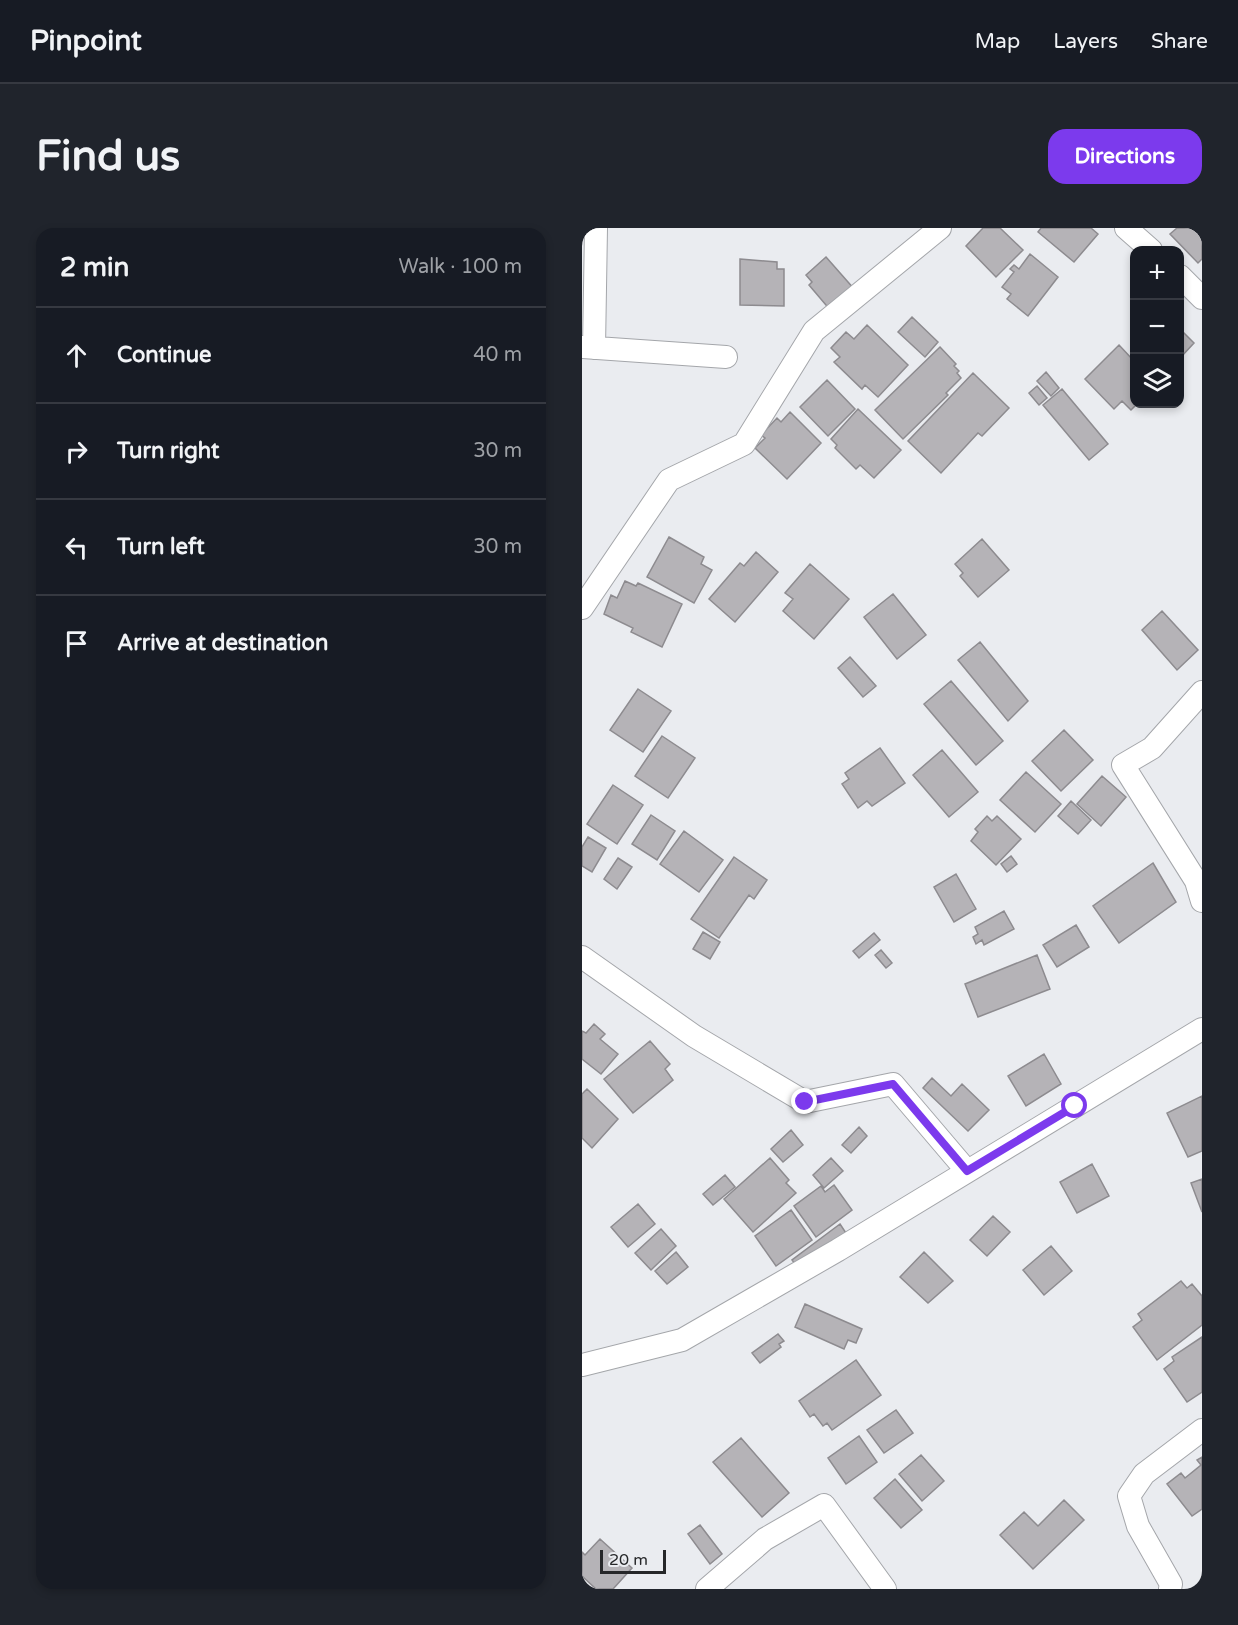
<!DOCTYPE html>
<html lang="en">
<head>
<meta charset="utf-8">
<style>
	:root { --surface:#171b24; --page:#20242c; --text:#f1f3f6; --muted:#9ea1a6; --line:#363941; --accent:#7c3aed }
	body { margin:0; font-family:"Varela Round",sans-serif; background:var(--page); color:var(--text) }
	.controls { position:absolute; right:18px; top:18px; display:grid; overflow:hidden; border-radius:12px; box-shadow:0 3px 9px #0003 }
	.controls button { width:54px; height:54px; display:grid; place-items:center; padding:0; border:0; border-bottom:2px solid var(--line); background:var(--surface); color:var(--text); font:30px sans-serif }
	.scale { position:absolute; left:18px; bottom:15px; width:66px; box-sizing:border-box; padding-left:6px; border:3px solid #262729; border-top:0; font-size:16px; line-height:21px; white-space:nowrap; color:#262729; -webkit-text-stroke:4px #eaecf0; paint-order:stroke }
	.stop { position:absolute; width:18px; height:18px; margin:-14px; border:4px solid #7c3aed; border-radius:50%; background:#fff }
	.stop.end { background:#7c3aed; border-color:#fff; box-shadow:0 2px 6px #0008 }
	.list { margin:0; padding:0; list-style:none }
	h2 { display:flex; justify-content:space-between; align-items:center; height:78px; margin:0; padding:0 24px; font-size:26px }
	h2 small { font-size:20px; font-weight:400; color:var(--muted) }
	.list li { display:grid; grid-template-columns:39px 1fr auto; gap:18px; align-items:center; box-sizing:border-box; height:96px; padding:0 24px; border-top:2px solid var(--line) }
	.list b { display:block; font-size:22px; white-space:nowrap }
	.list em { font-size:20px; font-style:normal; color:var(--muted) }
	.icon { flex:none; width:33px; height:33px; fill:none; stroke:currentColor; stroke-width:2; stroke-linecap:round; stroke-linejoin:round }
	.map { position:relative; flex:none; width:620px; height:1361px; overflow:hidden; border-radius:18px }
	header { display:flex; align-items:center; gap:36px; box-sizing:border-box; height:84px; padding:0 30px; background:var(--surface); border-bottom:2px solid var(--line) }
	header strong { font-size:28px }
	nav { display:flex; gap:33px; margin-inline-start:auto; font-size:21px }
	.intro { display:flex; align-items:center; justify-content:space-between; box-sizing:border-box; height:144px; padding:0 36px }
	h1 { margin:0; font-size:42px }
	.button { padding:15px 27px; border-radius:18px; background:var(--accent); color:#fff; font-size:21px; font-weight:700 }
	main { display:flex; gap:36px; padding:0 36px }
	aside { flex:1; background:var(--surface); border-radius:18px; box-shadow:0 3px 9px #0003 }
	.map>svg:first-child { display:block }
</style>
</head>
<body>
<header>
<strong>Pinpoint</strong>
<nav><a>Map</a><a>Layers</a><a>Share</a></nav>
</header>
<div class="intro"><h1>Find us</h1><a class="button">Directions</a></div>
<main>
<aside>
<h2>2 min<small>Walk · 100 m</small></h2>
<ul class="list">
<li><svg class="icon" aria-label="ahead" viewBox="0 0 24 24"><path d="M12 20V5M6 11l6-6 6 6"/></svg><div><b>Continue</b></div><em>40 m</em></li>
<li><svg class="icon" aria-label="right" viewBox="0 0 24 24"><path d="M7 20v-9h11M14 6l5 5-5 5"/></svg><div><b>Turn right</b></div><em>30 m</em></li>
<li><svg class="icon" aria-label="left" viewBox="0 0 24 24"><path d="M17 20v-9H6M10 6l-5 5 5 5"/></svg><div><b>Turn left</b></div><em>30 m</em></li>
<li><svg class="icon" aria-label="arrive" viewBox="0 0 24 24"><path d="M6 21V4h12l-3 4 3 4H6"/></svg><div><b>Arrive at destination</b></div></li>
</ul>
</aside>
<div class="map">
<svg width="620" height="1361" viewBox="0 0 620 1361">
	<rect width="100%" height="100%" fill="#eaecf0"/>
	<path fill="#b5b3b7" stroke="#8d8b8f" stroke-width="1.5" d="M 401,0 L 418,0 L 441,22 L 414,49 L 384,18 Z
		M 459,0 L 509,0 L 516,6 L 492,34 L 456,4 Z
		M 595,0 L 620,0 L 620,31 L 616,35 L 588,6 Z
		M 448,26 L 476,49 L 446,88 L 425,71 L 429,66 L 420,59 L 432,44 L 428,41 L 432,37 L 437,41 Z
		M 244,29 L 273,62 L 249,83 L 227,57 L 230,54 L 224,47 Z
		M 158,31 L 195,34 L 195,41 L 202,41 L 202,78 L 158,77 Z
		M 330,89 L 356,114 L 343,129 L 316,104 Z
		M 285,97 L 326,137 L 296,169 L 283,157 L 280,161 L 252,134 L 258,129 L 249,120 L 264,104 L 272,111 Z
		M 598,101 L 612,115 L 598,130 Z
		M 537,117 L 552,133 L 552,176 L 555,176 L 549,182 L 540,173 L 532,181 L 503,151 Z
		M 358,119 L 374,136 L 372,138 L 377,143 L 375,145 L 379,150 L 364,165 L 366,167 L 321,211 L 293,182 Z
		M 464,144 L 477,160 L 469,168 L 455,153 Z
		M 391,145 L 427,180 L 400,208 L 396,205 L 359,245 L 326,213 Z
		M 245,152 L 273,181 L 246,208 L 218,179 Z
		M 455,158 L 465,170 L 457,177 L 447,165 Z
		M 480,161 L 526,216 L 507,232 L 461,177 Z
		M 276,181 L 319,222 L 292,250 L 278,237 L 274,241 L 253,220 L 255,217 L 249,211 Z
		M 208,184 L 239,215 L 205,251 L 173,220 L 183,210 L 179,207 L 195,190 L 199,194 Z
		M 87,309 L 122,329 L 119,336 L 130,342 L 112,375 L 65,349 Z
		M 400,311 L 427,342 L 396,369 L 378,348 L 381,345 L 373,336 Z
		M 174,324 L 196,344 L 153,394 L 127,371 L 158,335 L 162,338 Z
		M 228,336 L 267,371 L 232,411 L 201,383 L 211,371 L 203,365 Z
		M 43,353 L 54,358 L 56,355 L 100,376 L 80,419 L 49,404 L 51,400 L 22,386 L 29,367 L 35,370 Z
		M 311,366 L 344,407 L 315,431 L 282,389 Z
		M 580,383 L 616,422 L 595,442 L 560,402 Z
		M 398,414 L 446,473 L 426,493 L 376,432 Z
		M 268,429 L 294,458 L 281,469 L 256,440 Z
		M 369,453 L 421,513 L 394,537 L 342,476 Z
		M 56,461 L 89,483 L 61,524 L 28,502 Z
		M 482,502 L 511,532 L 479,563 L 450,533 Z
		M 80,508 L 113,530 L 86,570 L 53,548 Z
		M 298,520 L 323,555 L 290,578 L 285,573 L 276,580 L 260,556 L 267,551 L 263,545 Z
		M 360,522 L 396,564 L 367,589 L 331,547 Z
		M 444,544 L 479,576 L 453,604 L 418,572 Z
		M 520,548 L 544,569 L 519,598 L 495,576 Z
		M 31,557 L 61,577 L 35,616 L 5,596 Z
		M 489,573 L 509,592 L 496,606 L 476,588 Z
		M 69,587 L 93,603 L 75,632 L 50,616 Z
		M 405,588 L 410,593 L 415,588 L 439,611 L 414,637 L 389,613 L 396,604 L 393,601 Z
		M 102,603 L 141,632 L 117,664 L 78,636 Z
		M 6,609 L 24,620 L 10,644 L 0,638 L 0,619 Z
		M 429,628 L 435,636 L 425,644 L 419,636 Z
		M 152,629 L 185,652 L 172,671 L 167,667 L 137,710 L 109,691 Z
		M 36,630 L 50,639 L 35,661 L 22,651 Z
		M 571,635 L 594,674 L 537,715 L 511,678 Z
		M 374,646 L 394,681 L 372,694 L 352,659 Z
		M 422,683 L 432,701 L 402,717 L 400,712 L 394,716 L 391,709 L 396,706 L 393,699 Z
		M 494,697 L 507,719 L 475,739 L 461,717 Z
		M 121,704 L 138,714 L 128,731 L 111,721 Z
		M 292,705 L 298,712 L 277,730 L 271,723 Z
		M 299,722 L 310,735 L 304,740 L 293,727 Z
		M 455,727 L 468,761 L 396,789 L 383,756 Z
		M 12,796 L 23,806 L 18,811 L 36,826 L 19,846 L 0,831 L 0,803 L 4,805 Z
		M 68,813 L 88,836 L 83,841 L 91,852 L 51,885 L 22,851 Z
		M 462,826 L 479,856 L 444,878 L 426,848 Z
		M 350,850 L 369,868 L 380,856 L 407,882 L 386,903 L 341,860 Z
		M 5,861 L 36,891 L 10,920 L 0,910 L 0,866 Z
		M 620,868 L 620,923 L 606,929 L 585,885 Z
		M 277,899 L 285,908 L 269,925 L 260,917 Z
		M 209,902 L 221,917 L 201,934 L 189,921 Z
		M 188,930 L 207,952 L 204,955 L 214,965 L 171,1004 L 142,971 Z
		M 249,930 L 261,943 L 242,960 L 231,947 Z
		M 510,936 L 527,968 L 495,985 L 478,954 Z
		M 143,947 L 153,959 L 131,977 L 121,966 Z
		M 620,951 L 620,984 L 609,955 Z
		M 252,957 L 270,982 L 234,1009 L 212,978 L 239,958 L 243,964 Z
		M 56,976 L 73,996 L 46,1019 L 29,999 Z
		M 209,982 L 230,1012 L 194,1038 L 173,1008 Z
		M 411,988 L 428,1004 L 405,1028 L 388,1012 Z
		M 258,996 L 264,1005 L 216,1040 L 210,1032 Z
		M 79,1001 L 94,1018 L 69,1042 L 53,1025 Z
		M 469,1018 L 490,1043 L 462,1067 L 441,1042 Z
		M 94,1024 L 106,1039 L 85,1056 L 73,1043 Z
		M 342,1024 L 371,1053 L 346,1075 L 318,1049 Z
		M 599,1053 L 605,1060 L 610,1056 L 620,1068 L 620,1097 L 575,1132 L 551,1099 L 560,1092 L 556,1086 Z
		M 223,1076 L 280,1101 L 274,1115 L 266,1112 L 262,1121 L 213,1099 Z
		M 196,1106 L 202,1113 L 197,1116 L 199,1119 L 178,1135 L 170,1125 Z
		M 620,1109 L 620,1164 L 605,1174 L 582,1141 L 592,1133 L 590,1129 Z
		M 274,1132 L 299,1167 L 250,1202 L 245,1195 L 241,1198 L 232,1186 L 228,1189 L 217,1173 Z
		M 314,1182 L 331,1205 L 302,1225 L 285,1202 Z
		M 277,1208 L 295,1234 L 264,1256 L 246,1230 Z
		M 159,1210 L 207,1265 L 180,1289 L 131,1234 Z
		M 339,1227 L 362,1253 L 340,1273 L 317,1246 Z
		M 620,1229 L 620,1281 L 610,1288 L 585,1256 L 599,1245 L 603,1250 L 619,1237 L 615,1232 Z
		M 313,1251 L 340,1282 L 319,1300 L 292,1270 Z
		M 482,1272 L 502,1292 L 451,1341 L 418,1307 L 442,1284 L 456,1298 Z
		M 118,1297 L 140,1326 L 128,1336 L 106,1306 Z
		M 18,1311 L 50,1340 L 31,1361 L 14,1361 L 0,1348 L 0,1324 L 3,1327 Z"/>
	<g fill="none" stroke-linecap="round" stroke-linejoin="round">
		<defs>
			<path id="minor" d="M 544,0 L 569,22
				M 598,48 L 620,70
				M 0,119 L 144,129
				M 12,120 L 14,0
				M 0,380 L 87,252 L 162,216 L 232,103 L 358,0
				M 620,464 L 570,520 L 541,537 L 614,653 L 620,673
				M 0,729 L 112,808 L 223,874 L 311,856 L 385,943
				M 0,1137 L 100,1112 L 256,1022 L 620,801
				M 125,1361 L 183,1311 L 242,1277 L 303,1361
				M 588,1361 L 589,1356 L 556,1298 L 547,1268 L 562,1246 L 620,1202"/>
		</defs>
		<use href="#minor" stroke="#a4a6aa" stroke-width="24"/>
		<use href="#minor" stroke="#fff" stroke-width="22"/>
	</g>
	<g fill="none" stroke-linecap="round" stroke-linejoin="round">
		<path stroke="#7c3aed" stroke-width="8" d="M 223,874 L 311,856 L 385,943 L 493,878"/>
	</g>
</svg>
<div class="controls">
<button>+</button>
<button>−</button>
<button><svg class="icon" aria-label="layers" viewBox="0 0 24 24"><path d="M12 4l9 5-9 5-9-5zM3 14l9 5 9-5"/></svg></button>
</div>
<div class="scale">20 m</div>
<div class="stop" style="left:493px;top:878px"></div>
<div class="stop end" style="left:223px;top:874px"></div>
</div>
</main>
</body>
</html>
